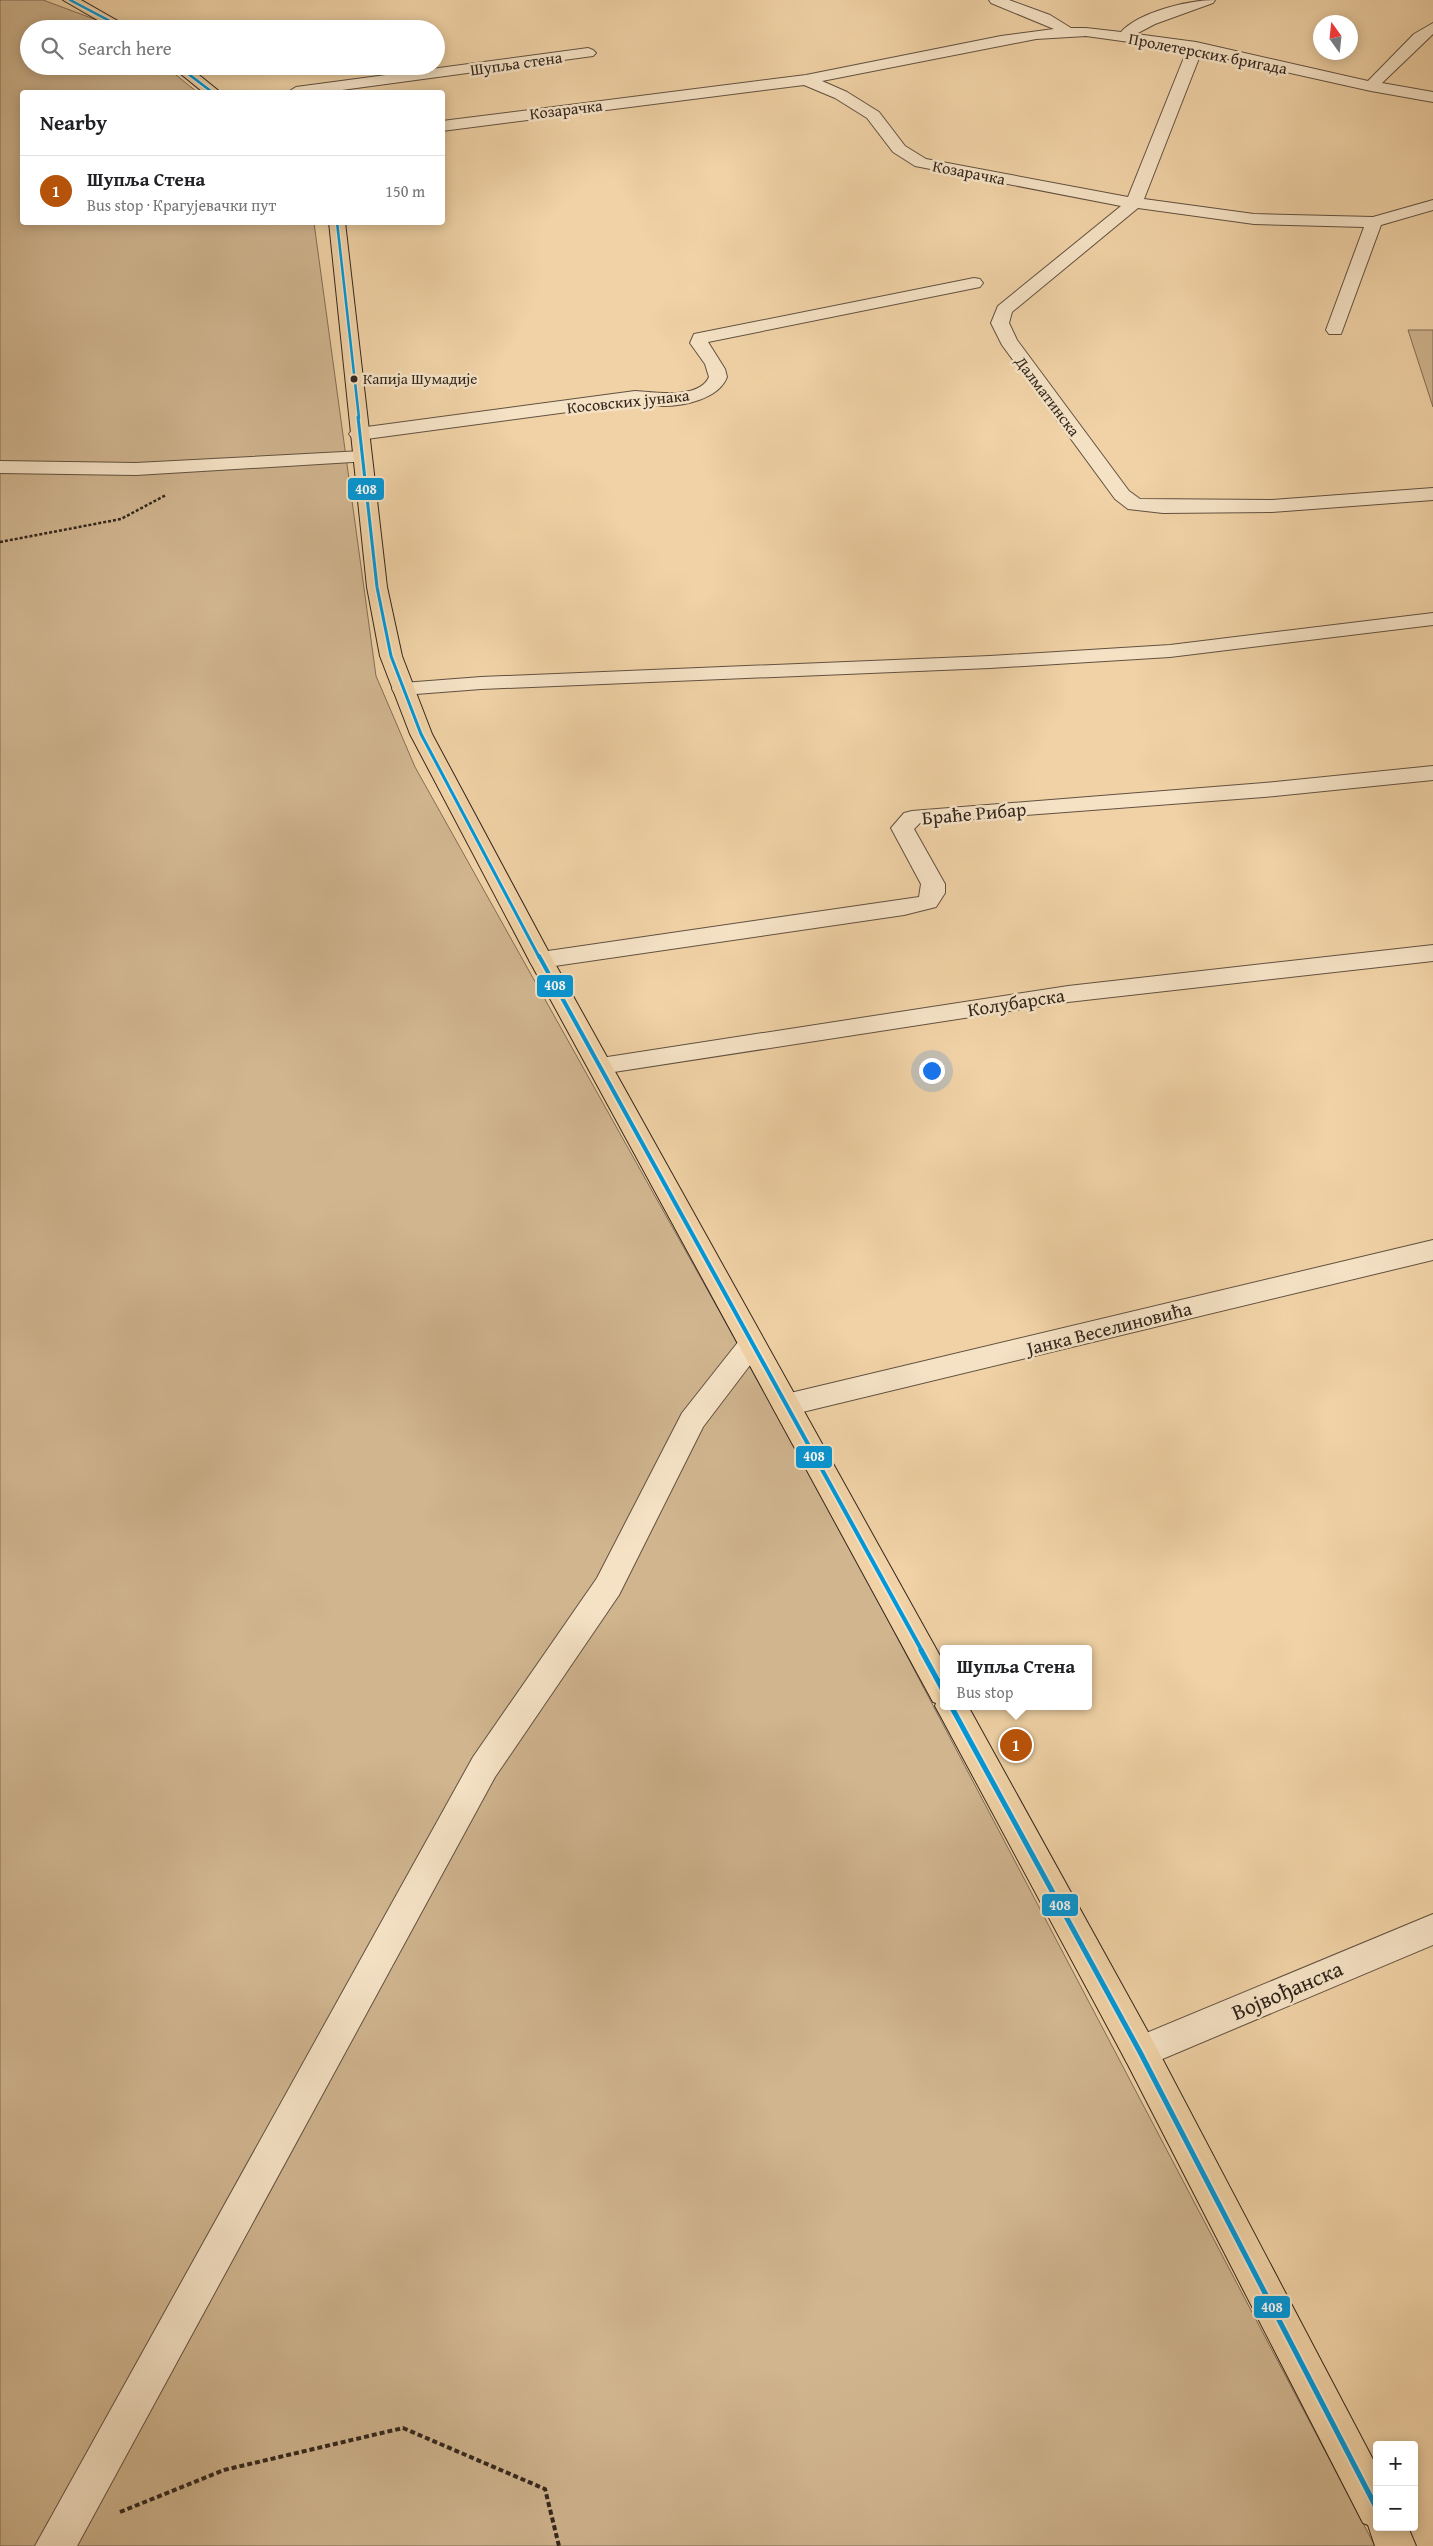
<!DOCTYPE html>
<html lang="en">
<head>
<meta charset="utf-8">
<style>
	:root { --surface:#fff; --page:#f6f6f6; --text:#202124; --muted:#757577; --line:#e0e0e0; --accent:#b45309 }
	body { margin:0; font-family:"Gentium Book Plus",serif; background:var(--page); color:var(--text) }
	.controls { position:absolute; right:15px; bottom:15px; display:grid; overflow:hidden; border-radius:5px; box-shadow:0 2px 12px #0003 }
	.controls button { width:45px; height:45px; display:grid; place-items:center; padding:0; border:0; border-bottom:1px solid var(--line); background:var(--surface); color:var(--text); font:25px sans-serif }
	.compass { position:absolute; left:1313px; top:15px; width:45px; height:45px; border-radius:50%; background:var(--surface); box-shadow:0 2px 12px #0003; rotate:345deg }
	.you { position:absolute; left:931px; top:1070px; width:18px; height:18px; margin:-12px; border:4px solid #fff; border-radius:50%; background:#1a73e8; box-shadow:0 0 0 8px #1a73e833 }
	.badge { display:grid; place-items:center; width:32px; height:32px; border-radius:50%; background:var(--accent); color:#fff; font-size:16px; font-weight:700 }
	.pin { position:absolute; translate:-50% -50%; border:2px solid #fff; box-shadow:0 1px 5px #0006 }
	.popup { position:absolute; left:940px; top:1645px; width:152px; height:65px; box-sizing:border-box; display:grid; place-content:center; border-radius:5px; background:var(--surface); filter:drop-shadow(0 1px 4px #0005); font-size:16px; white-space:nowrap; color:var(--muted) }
	.popup b { font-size:19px; color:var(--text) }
	.popup::after { content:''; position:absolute; left:50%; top:100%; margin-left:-10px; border:10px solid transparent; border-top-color:var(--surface) }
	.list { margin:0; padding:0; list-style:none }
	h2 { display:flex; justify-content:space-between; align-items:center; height:65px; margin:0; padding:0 20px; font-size:21px }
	h2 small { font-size:16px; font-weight:400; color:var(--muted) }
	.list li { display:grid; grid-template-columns:32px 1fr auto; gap:15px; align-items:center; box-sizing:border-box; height:70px; padding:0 20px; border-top:1px solid var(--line) }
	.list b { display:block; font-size:19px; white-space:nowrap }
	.list p { margin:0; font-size:16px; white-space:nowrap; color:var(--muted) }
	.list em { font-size:16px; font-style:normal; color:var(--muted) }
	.icon { flex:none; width:28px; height:28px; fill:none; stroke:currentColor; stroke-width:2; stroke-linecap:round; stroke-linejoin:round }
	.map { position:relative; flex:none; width:1433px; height:2546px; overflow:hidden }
	.search { position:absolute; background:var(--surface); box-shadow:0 2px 12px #0003; left:20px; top:20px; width:425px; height:55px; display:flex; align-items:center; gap:12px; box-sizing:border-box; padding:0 18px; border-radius:28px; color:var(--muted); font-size:19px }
	.panel { position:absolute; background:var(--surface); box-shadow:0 2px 12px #0003; left:20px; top:90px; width:425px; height:135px; border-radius:5px }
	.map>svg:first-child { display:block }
</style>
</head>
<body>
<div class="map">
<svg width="1433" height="2546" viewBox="0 0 1433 2546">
	<rect width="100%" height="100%" fill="#f0d2a6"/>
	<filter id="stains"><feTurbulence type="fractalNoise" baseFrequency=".004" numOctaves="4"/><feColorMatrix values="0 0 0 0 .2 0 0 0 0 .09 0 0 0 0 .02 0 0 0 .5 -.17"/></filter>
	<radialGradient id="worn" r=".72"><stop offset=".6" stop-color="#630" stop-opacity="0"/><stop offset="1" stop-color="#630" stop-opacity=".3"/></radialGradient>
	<path fill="#d0b58f" stroke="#816e56" d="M 0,0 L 43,0 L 121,29 L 29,29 L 29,66 L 165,66 L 197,92 L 22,92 L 22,222 L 314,223 L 376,676 L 415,767 L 825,1500 L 1375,2546 L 0,2546 Z
		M 1408,330 L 1433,330 L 1433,407 Z"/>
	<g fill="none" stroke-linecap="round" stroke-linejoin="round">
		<defs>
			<path id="minor" d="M 989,0 L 1009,0 L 1050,15 L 1071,28 L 1086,28 L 1121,32 C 1139,12 1189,0 1215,0 L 1213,3 L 1155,24 L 1136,34 L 1196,42 L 1368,81 L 1414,34 L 1433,23 L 1433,34 L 1382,83 L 1433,92 L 1433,102 L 1371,91 L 1201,53 L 1144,199 L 1254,214 L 1373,217 L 1433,200 L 1433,210 L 1381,225 L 1341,334 L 1329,334 L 1326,330 L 1364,227 L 1254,224 L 1138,208 L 1012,312 L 1009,323 L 1017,340 L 1129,491 L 1140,499 L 1272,500 L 1433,488 L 1433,500 L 1272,512 L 1163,513 L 1128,509 L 1115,499 L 1002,345 L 991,323 L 998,306 L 1121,206 L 915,166 L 893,152 L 867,118 L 835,98 L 804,85 L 442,131 L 442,121 L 806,75 L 1001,36 L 1054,29 L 991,3 ZM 1086,36 L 1187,50 L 1128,197 L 926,159 L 905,146 L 879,112 L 847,92 L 822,81 L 1036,39 Z
				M 588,48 L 593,50 L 596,53 L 593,56 L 327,92 L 288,92 L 296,87 Z
				M 974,278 L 980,279 L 983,283 L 980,287 L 708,342 L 725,369 L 727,377 C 719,399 684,406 662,406 C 653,405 644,403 635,403 L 359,440 L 352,438 L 349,434 L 352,430 L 359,428 L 635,391 C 654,392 699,400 709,377 L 705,364 L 690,343 L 694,334 Z
				M 362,451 L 369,453 L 372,457 L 369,461 L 136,475 L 0,473 L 0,461 L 136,463 Z
				M 1433,613 L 1433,625 L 1170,657 L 990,668 L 481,689 L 403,695 L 395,694 L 392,689 L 395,684 L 403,683 L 481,677 L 990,656 L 1170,645 Z
				M 1433,766 L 1433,780 L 1264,797 L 920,823 L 914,829 L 945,884 L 945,893 L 936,907 L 904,915 L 541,968 L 532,965 L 529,960 L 532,955 L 541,952 L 919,897 L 921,884 L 891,828 L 904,813 L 912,811 L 1264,783 Z
				M 1433,945 L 1433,961 L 1068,1002 L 601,1074 L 592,1072 L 588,1066 L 592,1060 L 601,1058 L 1068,986 Z
				M 1433,1240 L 1433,1260 L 786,1416 L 776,1413 L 772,1405 L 776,1397 L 786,1394 Z
				M 752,1334 L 762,1337 L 766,1344 L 703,1427 L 619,1595 L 495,1777 L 77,2546 L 35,2546 L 473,1757 L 597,1578 L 682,1413 L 742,1337 Z
				M 1433,1914 L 1433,1945 L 1153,2063 L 1140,2068 L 1127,2063 L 1122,2052 L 1127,2041 Z"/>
			<path id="major" d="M 63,0 L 81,0 L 132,29 L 113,29 Z
				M 171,66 L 188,66 L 220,92 L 203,92 Z
				M 329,222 L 345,222 L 387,587 L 402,656 L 432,734 L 553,960 L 944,1663 L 944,1706 L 968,1706 L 1153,2041 L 1377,2467 L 1377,2527 L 1408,2527 L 1416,2546 L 1375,2546 L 1368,2525 L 1363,2523 L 1127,2063 L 940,1715 L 935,1706 L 936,1703 L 933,1702 L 529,960 L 410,734 L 380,656 L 367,587 Z"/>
		</defs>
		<use href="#minor" stroke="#625140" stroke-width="2"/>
		<use href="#major" stroke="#32261e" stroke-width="2"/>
		<path stroke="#32261e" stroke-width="2.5" stroke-dasharray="3 2" stroke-linecap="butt" d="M 0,542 L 121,519 L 166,495"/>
		<path stroke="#32261e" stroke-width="4" stroke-dasharray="5 3" stroke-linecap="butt" d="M 120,2512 L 224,2470 L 403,2428 L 545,2489 L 559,2546"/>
		<use href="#minor" fill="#f5e2c5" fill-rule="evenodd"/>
		<use href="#major" fill="#f0d2a6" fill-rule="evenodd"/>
		<defs>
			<path id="bus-1-far3" d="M 70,0 L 125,29
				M 178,66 L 212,92
				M 337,222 L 359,418"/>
			<path id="bus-1-far2" d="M 358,417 L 377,587 L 391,656 L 421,734 L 539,957"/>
			<path id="bus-1-far1" d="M 539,956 L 922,1651"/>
			<path id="bus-1" d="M 921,1650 L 944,1692
				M 951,1706 L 1140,2052 L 1377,2509"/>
		</defs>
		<use href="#bus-1-far3" stroke="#f5e2c5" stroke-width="5"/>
		<use href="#bus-1-far2" stroke="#f5e2c5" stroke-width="6"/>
		<use href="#bus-1-far1" stroke="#f5e2c5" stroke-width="8"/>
		<use href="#bus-1" stroke="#f5e2c5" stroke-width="9"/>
		<use href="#bus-1-far3" stroke="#0098da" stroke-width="2.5"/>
		<use href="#bus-1-far2" stroke="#0098da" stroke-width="3"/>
		<use href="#bus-1-far1" stroke="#0098da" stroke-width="4"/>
		<use href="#bus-1" stroke="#0098da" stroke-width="5"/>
	</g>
	<circle fill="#32261e" stroke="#f5e2c5" stroke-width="2" cx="354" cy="379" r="4.5"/>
	<g text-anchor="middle" stroke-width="5" stroke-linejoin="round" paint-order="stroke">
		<g font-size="15" fill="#32261e" stroke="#f5e2c5" text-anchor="start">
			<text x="363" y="384">Капија Шумадије</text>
		</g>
		<g font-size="16" fill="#32261e" stroke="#f5e2c5">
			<text transform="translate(1208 53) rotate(11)" y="6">Пролетерских бригада</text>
			<text transform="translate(516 63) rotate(-8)" y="6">Шупља стена</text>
			<text transform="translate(566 109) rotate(-7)" y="6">Козарачка</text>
			<text transform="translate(969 172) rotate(11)" y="6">Козарачка</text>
			<text transform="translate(1048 396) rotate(53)" y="6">Далматинска</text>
			<text transform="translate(628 401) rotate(-6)" y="6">Косовских јунака</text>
		</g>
		<g font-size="19" fill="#32261e" stroke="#f5e2c5">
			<text transform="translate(974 813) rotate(-5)" y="7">Браће Рибар</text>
			<text transform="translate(1016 1002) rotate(-9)" y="7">Колубарска</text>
			<text transform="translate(1109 1328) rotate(-14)" y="7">Јанка Веселиновића</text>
		</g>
		<g font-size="22" fill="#32261e" stroke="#f5e2c5">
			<text transform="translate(1287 1990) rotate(-23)" y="8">Војвођанска</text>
		</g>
	</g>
	<g stroke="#f5e2c5" stroke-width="2">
		<rect x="347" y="477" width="38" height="24" rx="5" fill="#0098da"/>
		<rect x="536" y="974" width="38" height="24" rx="5" fill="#0098da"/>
		<rect x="795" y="1445" width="38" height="24" rx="5" fill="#0098da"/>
		<rect x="1041" y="1893" width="38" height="24" rx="5" fill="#0098da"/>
		<rect x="1253" y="2295" width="38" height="24" rx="5" fill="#0098da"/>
	</g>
	<g font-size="14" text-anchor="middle" font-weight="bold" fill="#fff">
		<text x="366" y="494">408</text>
		<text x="555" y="990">408</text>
		<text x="814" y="1461">408</text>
		<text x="1060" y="1910">408</text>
		<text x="1272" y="2312">408</text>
	</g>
	<rect width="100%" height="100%" filter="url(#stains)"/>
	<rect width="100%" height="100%" fill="url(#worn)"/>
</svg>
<div class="controls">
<button>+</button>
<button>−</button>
</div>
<svg class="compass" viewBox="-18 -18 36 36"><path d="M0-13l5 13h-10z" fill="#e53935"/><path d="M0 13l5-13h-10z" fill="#757577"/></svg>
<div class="you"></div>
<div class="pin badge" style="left:1016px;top:1745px">1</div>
<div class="popup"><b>Шупља Стена</b>Bus stop</div>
<div class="search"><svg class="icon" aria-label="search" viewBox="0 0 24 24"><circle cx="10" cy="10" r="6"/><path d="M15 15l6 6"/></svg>Search here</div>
<section class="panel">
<h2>Nearby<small></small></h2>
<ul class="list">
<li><span class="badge">1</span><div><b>Шупља Стена</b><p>Bus stop · Крагујевачки пут</p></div><em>150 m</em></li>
</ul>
</section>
</div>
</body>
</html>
